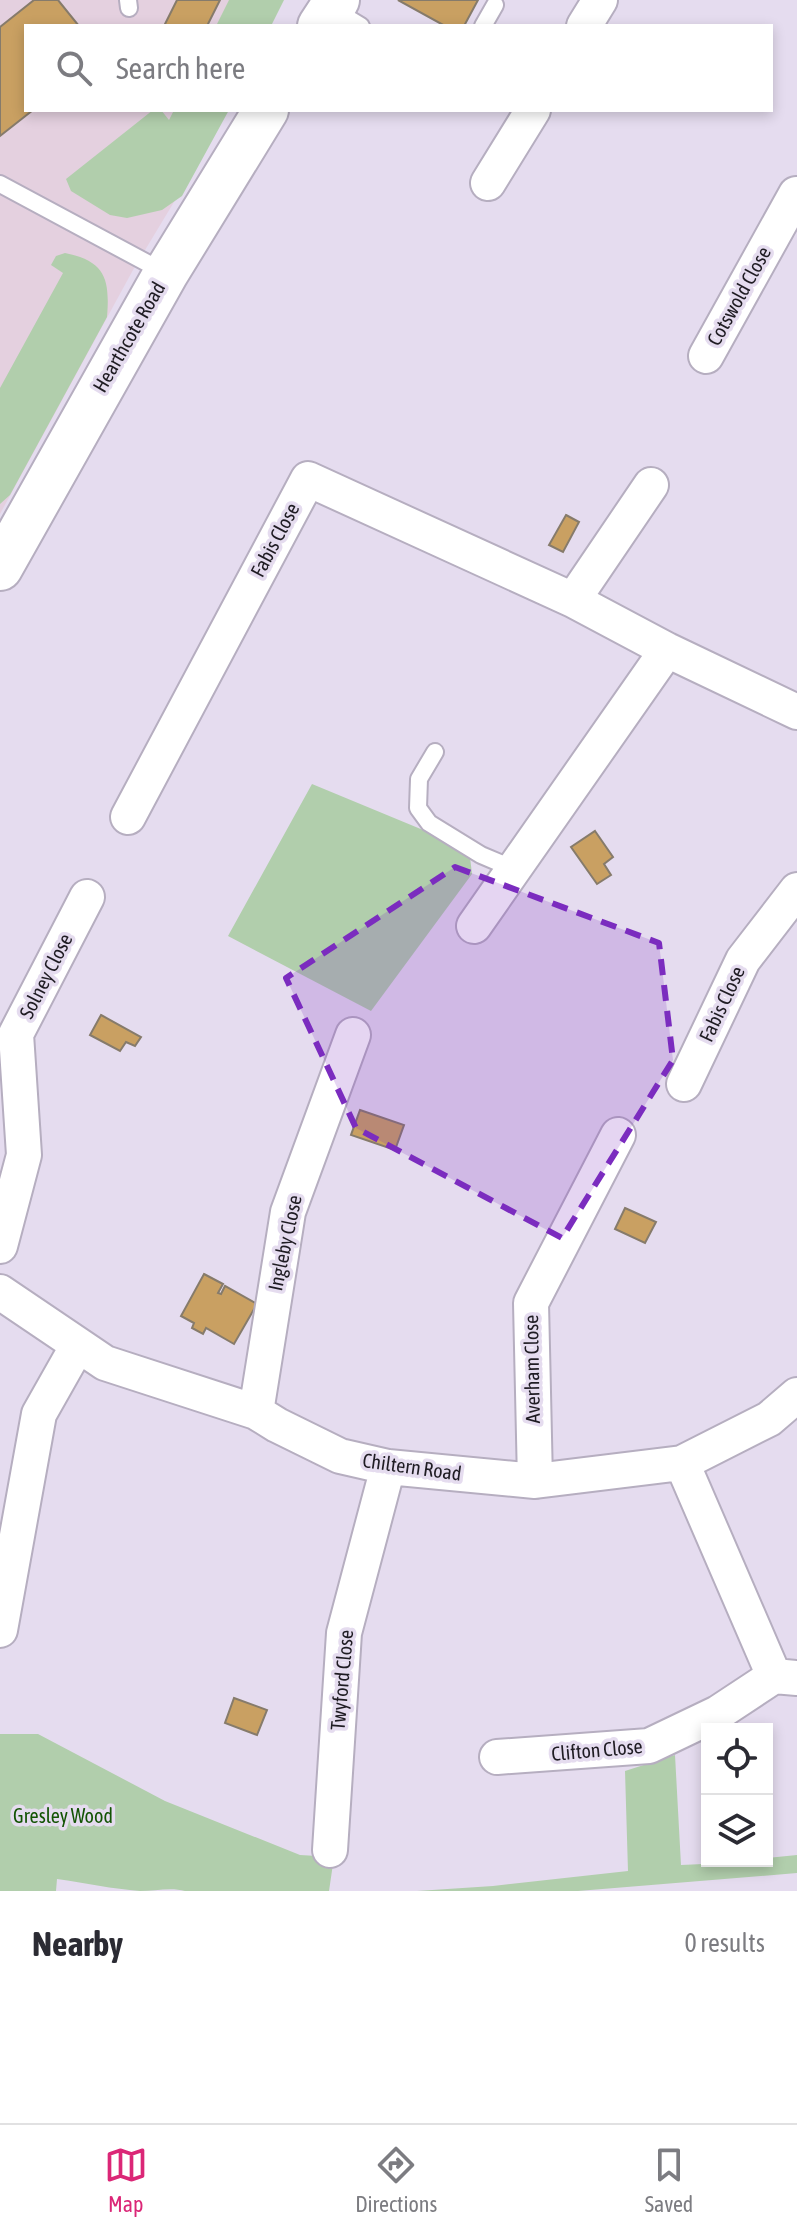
<!DOCTYPE html>
<html lang="en">
<head>
<meta charset="utf-8">
<style>
	:root { --surface:#fff; --page:#f7f7f7; --text:#2b2b33; --muted:#7c7c81; --line:#e1e1e2; --accent:#db2777 }
	body { margin:0; font-family:"Asap Condensed",sans-serif; background:var(--page); color:var(--text) }
	.controls { position:absolute; right:24px; bottom:24px; display:grid; overflow:hidden; border-radius:0px; box-shadow:0 4px 12px #0003 }
	.controls button { width:72px; height:72px; display:grid; place-items:center; padding:0; border:0; border-bottom:2px solid var(--line); background:var(--surface); color:var(--text); font:40px sans-serif }
	.list { margin:0; padding:0; list-style:none }
	h2 { display:flex; justify-content:space-between; align-items:center; height:104px; margin:0; padding:0 32px; font-size:34px }
	h2 small { font-size:26px; font-weight:400; color:var(--muted) }
	.icon { flex:none; width:44px; height:44px; fill:none; stroke:currentColor; stroke-width:2; stroke-linecap:round; stroke-linejoin:round }
	.map { position:relative; flex:none; width:797px; height:1891px; overflow:hidden }
	.search { position:absolute; background:var(--surface); box-shadow:0 4px 12px #0003; left:24px; right:24px; top:24px; height:88px; display:flex; align-items:center; gap:20px; box-sizing:border-box; padding:0 28px; border-radius:0px; color:var(--muted); font-size:30px }
	.sheet { height:232px; background:var(--surface) }
	nav { display:flex; justify-content:space-around; align-items:center; box-sizing:border-box; height:112px; border-top:2px solid var(--line); background:var(--surface); font-size:22px; color:var(--muted) }
	nav a { display:grid; justify-items:center; gap:4px }
	nav .on { color:var(--accent) }
	.map>svg:first-child { display:block }
</style>
</head>
<body>
<div class="map">
<svg width="797" height="1891" viewBox="0 0 797 1891">
	<rect width="100%" height="100%" fill="#e5dcef"/>
	<path fill="#e4d0df" d="M 0,0 L 279,0 L 266,26 L 26,26 L 26,110 L 224,110 L 200,159 L 133,270 L 0,514 Z"/>
	<path fill="#b1ceac" d="M 229,0 L 284,0 L 271,26 L 216,26 Z
		M 153,110 L 161,110 L 169,120 L 174,110 L 229,110 L 182,196 L 162,210 L 127,218 L 110,215 L 71,191 L 66,179 Z
		M 65,253 C 106,261 110,280 107,317 L 10,495 L 0,504 L 0,388 L 63,273 L 51,265 L 56,256 Z
		M 312,784 L 469,849 L 472,874 L 371,1011 L 228,936 Z
		M 0,1734 L 38,1734 L 165,1801 L 300,1855 L 334,1857 L 329,1891 L 185,1891 C 171,1887 155,1891 140,1891 C 113,1889 85,1883 57,1879 L 56,1891 L 0,1891 Z
		M 675,1755 L 681,1865 L 767,1861 L 767,1858 L 797,1855 L 797,1873 L 578,1891 L 417,1891 L 493,1886 L 628,1871 L 625,1771 Z"/>
	<path fill="#c9a062" stroke="#867b6b" stroke-width="2" d="M 34,0 L 58,0 L 79,26 L 26,26 L 26,110 L 33,110 L 0,136 L 0,27 Z
		M 177,0 L 220,0 L 207,26 L 164,26 Z
		M 398,0 L 478,0 L 464,26 L 445,26 Z
		M 566,515 L 579,522 L 563,552 L 549,545 Z
		M 595,831 L 613,857 L 604,864 L 611,875 L 597,884 L 571,847 Z
		M 101,1015 L 141,1037 L 135,1046 L 126,1042 L 120,1051 L 90,1035 Z
		M 360,1110 L 404,1125 L 395,1150 L 351,1135 Z
		M 625,1208 L 656,1222 L 645,1243 L 615,1229 Z
		M 204,1274 L 223,1284 L 218,1293 L 221,1294 L 225,1286 L 257,1304 L 234,1344 L 206,1328 L 203,1334 L 192,1328 L 194,1323 L 181,1316 Z
		M 234,1698 L 267,1710 L 257,1735 L 225,1723 Z"/>
	<g fill="none" stroke-linecap="round" stroke-linejoin="round">
		<defs>
			<path id="lane" d="M 128,0 L 129,8
				M 333,9 L 361,26
				M 483,26 L 495,5
				M 0,184 L 164,272
				M 435,752 L 419,779 L 418,808 L 429,823 L 481,855 L 514,869"/>
			<path id="street" d="M 584,26 L 600,0
				M 488,183 L 533,110
				M 706,356 L 796,194
				M 573,600 L 651,485
				M 128,817 L 308,479 L 573,600 L 667,650 L 797,712
				M 474,926 L 667,650
				M 684,1084 L 743,960 L 797,890
				M 0,1246 L 24,1155 L 16,1034 L 87,897
				M 0,1292 L 105,1363 L 256,1412 L 277,1425 L 340,1456 L 388,1467 L 535,1481 L 682,1463 L 769,1419 L 797,1395
				M 256,1412 L 288,1212 L 353,1035
				M 682,1463 L 774,1676 L 797,1678
				M 535,1481 L 531,1303 L 618,1135
				M 0,1630 L 39,1414 L 78,1345
				M 497,1757 L 649,1746 L 718,1713 L 774,1676
				M 330,1850 L 344,1633 L 388,1467"/>
			<path id="secondary" d="M 320,26 L 337,0
				M 0,568 L 166,273 L 266,110"/>
		</defs>
		<use href="#lane" stroke="#b6aec0" stroke-width="20"/>
		<use href="#street" stroke="#b6aec0" stroke-width="38"/>
		<use href="#secondary" stroke="#b6aec0" stroke-width="48"/>
		<use href="#lane" stroke="#fff" stroke-width="16"/>
		<use href="#street" stroke="#fff" stroke-width="34"/>
		<use href="#secondary" stroke="#fff" stroke-width="44"/>
	</g>
	<path fill="#7b2cbf" fill-opacity="0.2" stroke="#7b2cbf" stroke-width="6" stroke-dasharray="16 10" stroke-linejoin="round" d="M 455,867 L 659,943 L 673,1060 L 562,1238 L 356,1128 L 286,978 Z"/>
	<g text-anchor="middle" stroke-width="7" stroke-linejoin="round" paint-order="stroke">
		<g font-size="20" fill="#1f1c23" stroke="#e5dcef">
			<text transform="translate(739 296) rotate(-61)" y="7">Cotswold Close</text>
			<text transform="translate(129 337) rotate(-60)" y="7">Hearthcote Road</text>
			<text transform="translate(275 540) rotate(-62)" y="7">Fabis Close</text>
			<text transform="translate(46 976) rotate(-63)" y="7">Solney Close</text>
			<text transform="translate(722 1004) rotate(-65)" y="7">Fabis Close</text>
			<text transform="translate(285 1243) rotate(-78)" y="7">Ingleby Close</text>
			<text transform="translate(532 1369) rotate(-91)" y="7">Averham Close</text>
			<text transform="translate(412 1467) rotate(8)" y="7">Chiltern Road</text>
			<text transform="translate(342 1680) rotate(-85)" y="7">Twyford Close</text>
			<text transform="translate(597 1750) rotate(-5)" y="7">Clifton Close</text>
		</g>
		<g font-size="20" fill="#125303" stroke="#e5dcef">
			<text x="63" y="1823">Gresley Wood</text>
		</g>
	</g>
</svg>
<div class="controls">
<button><svg class="icon" aria-label="locate" viewBox="0 0 24 24"><circle cx="12" cy="12" r="6"/><path d="M12 2v4M12 18v4M2 12h4M18 12h4"/></svg></button>
<button><svg class="icon" aria-label="layers" viewBox="0 0 24 24"><path d="M12 4l9 5-9 5-9-5zM3 14l9 5 9-5"/></svg></button>
</div>
<div class="search"><svg class="icon" aria-label="search" viewBox="0 0 24 24"><circle cx="10" cy="10" r="6"/><path d="M15 15l6 6"/></svg>Search here</div>
</div>
<section class="sheet">
<h2>Nearby<small>0 results</small></h2>
<ul class="list">
</ul>
</section>
<nav>
<a class="on"><svg class="icon" aria-label="map" viewBox="0 0 24 24"><path d="M3 6l6-2 6 2 6-2v14l-6 2-6-2-6 2zM9 4v14M15 6v14"/></svg>Map</a>
<a><svg class="icon" aria-label="directions" viewBox="0 0 24 24"><path d="M12 3l9 9-9 9-9-9zM9 14v-3h6M13 9l2 2-2 2"/></svg>Directions</a>
<a><svg class="icon" aria-label="saved" viewBox="0 0 24 24"><path d="M7 4h10v16l-5-4-5 4z"/></svg>Saved</a>
</nav>
</body>
</html>
